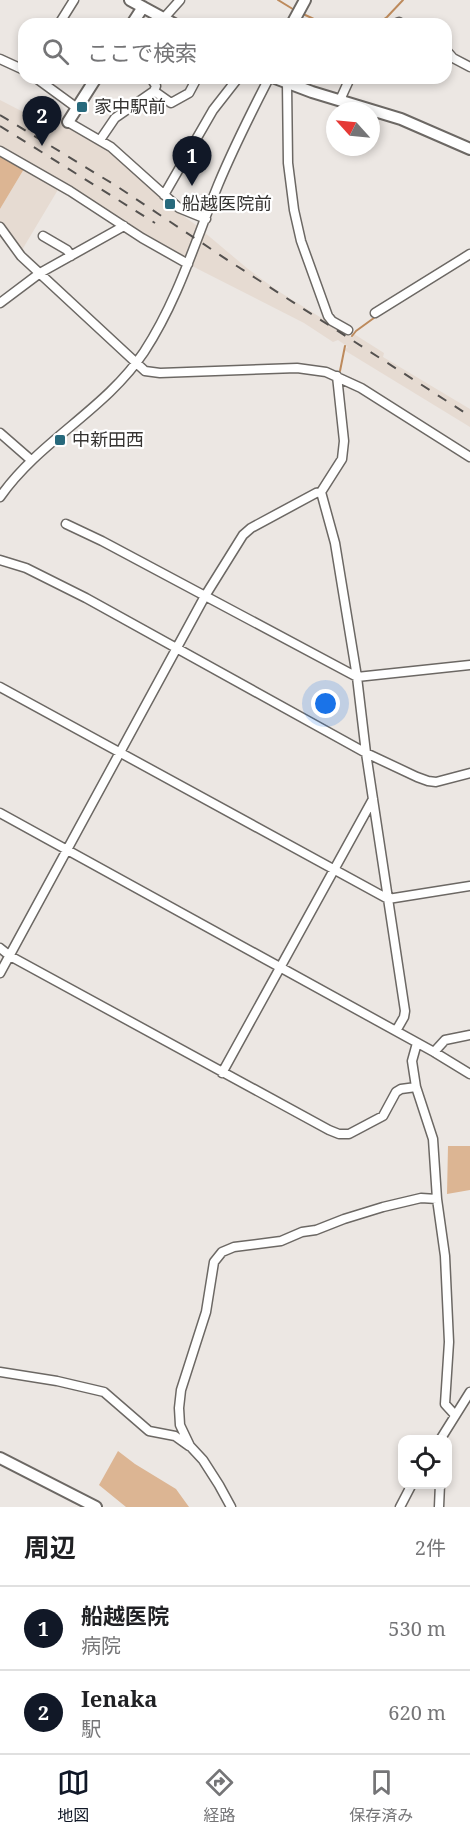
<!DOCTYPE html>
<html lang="ja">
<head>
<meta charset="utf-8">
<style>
	:root { --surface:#fff; --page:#f2f2f2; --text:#202124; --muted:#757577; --line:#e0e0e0; --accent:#111827 }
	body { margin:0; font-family:"Noto Serif","Noto Sans JP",serif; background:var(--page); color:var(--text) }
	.controls { position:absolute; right:18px; bottom:18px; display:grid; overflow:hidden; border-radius:12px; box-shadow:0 3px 9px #0003 }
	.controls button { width:54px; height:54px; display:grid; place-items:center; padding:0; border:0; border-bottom:2px solid var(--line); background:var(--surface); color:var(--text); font:30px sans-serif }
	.compass { position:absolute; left:326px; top:102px; width:54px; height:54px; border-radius:50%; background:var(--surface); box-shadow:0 3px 9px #0003; rotate:297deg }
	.you { position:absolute; left:326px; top:704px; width:21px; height:21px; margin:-15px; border:4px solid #fff; border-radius:50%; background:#1a73e8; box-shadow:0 0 0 9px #1a73e833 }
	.badge { display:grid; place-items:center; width:39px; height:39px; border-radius:50%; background:var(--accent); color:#fff; font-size:20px; font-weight:700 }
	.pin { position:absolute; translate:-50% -50px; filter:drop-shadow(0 2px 3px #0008) }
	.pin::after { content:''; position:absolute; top:32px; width:21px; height:18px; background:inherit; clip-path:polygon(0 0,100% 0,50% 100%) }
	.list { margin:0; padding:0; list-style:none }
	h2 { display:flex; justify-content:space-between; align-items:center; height:78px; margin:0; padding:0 24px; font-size:26px }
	h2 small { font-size:20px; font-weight:400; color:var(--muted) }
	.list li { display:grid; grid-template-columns:39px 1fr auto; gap:18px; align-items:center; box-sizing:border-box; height:84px; padding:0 24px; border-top:2px solid var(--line) }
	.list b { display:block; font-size:22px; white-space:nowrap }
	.list p { margin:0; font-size:20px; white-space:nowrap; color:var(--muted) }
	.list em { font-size:20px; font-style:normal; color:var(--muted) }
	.icon { flex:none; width:33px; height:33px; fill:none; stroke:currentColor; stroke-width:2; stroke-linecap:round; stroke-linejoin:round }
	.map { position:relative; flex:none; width:470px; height:1507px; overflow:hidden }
	.search { position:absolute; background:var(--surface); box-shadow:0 3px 9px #0003; left:18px; right:18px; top:18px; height:66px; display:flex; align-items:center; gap:15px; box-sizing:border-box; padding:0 21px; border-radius:18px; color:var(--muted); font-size:22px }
	.sheet { height:246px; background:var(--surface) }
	nav { display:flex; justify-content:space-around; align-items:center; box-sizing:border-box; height:84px; border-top:2px solid var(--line); background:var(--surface); font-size:16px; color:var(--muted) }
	nav a { display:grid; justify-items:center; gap:3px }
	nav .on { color:var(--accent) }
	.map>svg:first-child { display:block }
</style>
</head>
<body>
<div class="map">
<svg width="470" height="1507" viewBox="0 0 470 1507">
	<rect width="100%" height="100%" fill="#ece7e3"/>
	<path fill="#e6dbd2" d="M 0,100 L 33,117 L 42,105 L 108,150 L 179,213 L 199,227 L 187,257 L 183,259 L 0,147 Z
		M 24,169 L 59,188 L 22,250 L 0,222 L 0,209 Z
		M 204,232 L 248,269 L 278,291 L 352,337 L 354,334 L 384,353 L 383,357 L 470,409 L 470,427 L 344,350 L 348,347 L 338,340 L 333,342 L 304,323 L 192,266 Z"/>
	<path fill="#dcb593" d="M 0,155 L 24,169 L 0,209 Z
		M 448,1146 L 470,1146 L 470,1190 L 447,1194 Z
		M 118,1451 L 135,1464 L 176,1489 L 189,1507 L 126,1507 L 99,1485 Z"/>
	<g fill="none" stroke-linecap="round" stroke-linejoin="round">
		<path stroke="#bd8a5c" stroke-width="2" d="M 278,0 L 296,11
			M 301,13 L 316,20 L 337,24
			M 377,24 L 387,17 L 403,0
			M 352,336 L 356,331 L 378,315
			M 340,371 L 345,346"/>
		<defs>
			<path id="minor" d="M 164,18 L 180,0
				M 59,24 L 74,0
				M 394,24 L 399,22 L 401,24
				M 446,50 L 453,58 L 470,67
				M 0,59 L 24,70
				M 36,78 L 77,108
				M 151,78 L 156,86 L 154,91 L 171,103 L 189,93 L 197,78
				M 287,83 L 288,163 L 294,210 L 301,241 L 328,316 L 332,321 L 348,330
				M 340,100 L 350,78
				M 68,122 L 111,147 L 179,208 L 206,219
				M 100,140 L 115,118 L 154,91
				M 0,151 L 70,191 L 142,238 L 188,264
				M 164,195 L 213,110 L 238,78
				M 0,227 L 21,256 L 145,371 L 160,373 L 297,368 L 326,372 L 361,388 L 470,457
				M 43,236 L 67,250 L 71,256
				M 0,303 L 40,273 L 124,226
				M 375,313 L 470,254
				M 0,433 L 31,460
				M 321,492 L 335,543 L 357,677 L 366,753 L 405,1011 L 404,1017 L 396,1031
				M 0,497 C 40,440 105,410 144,352 C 178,300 195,242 218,185 C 233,149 251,113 269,78
				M 66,524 L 102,541 L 357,677 L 470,665
				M 0,560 L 26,568 L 86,598 L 366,753 L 417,777 L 428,781 L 436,782 L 470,773
				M 0,687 L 388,899 L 470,886
				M 0,813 L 434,1052 L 470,1074
				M 0,948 L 10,956 L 329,1130 L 339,1134 L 349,1134 L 383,1116 L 396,1092 L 401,1089 L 416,1087
				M 0,973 L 205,596 L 243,535 L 251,528 L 316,493 L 321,492 L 342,459 L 344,441 L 337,376
				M 417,1043 L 412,1061 L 416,1087 L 433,1139 L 437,1199 L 445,1256 L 449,1342 L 445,1404 L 455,1415
				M 434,1052 L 445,1040 L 470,1035
				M 222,1073 L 373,799
				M 0,1372 L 57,1381 L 104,1392 L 149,1431 L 175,1436 L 189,1446
				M 440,1440 L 470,1392
				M 231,1507 L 219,1485 L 203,1460 L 190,1446 L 180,1425 L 179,1408 L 181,1390 L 206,1312 L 214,1262 L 222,1252 L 234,1247 L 281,1241 L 302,1232 L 316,1230 L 344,1219 L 383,1207 L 421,1198 L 437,1199
				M 400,1507 L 412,1484
				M 439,1507 L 440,1484"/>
			<path id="major" d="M 130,0 L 174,24
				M 132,24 L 143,7
				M 292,24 L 305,0
				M 275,78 L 312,92 L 401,119 L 470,149
				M 68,122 L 96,78
				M 0,1458 L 96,1507"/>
		</defs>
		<use href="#minor" stroke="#6c6864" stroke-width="11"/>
		<use href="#major" stroke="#6c6864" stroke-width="14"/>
		<use href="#minor" stroke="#fff" stroke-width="8"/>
		<use href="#major" stroke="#fff" stroke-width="10"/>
		<path stroke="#54514f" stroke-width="2" stroke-dasharray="10 10" stroke-linecap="butt" d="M 0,115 L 118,187 L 229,261 L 470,416
			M 0,126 L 155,223"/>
	</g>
	<g fill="#27697c" stroke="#fff" stroke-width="2">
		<rect x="76" y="101" width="12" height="12" rx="3"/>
		<rect x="164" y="198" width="12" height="12" rx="3"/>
		<rect x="54" y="434" width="12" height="12" rx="3"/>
	</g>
	<g text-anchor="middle" stroke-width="4.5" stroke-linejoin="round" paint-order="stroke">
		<g font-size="18" fill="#363432" stroke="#fff" text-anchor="start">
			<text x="94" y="113">家中駅前</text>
			<text x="182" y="210">船越医院前</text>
			<text x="72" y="446">中新田西</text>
		</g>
	</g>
</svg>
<div class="controls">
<button><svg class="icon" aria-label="locate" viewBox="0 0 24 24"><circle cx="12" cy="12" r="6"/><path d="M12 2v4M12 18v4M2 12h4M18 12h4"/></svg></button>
</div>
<svg class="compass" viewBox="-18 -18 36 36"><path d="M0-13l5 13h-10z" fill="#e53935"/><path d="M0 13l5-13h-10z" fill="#757577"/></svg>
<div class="you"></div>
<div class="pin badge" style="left:192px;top:186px">1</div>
<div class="pin badge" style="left:42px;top:146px">2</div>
<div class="search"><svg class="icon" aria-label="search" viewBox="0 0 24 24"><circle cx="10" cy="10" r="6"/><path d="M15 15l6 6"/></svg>ここで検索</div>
</div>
<section class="sheet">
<h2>周辺<small>2件</small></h2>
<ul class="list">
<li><span class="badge">1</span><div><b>船越医院</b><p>病院</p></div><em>530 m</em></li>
<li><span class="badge">2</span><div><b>Ienaka</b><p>駅</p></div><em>620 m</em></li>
</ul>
</section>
<nav>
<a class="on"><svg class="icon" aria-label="map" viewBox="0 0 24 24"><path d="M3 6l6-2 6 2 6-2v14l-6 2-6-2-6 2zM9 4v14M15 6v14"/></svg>地図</a>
<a><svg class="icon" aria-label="directions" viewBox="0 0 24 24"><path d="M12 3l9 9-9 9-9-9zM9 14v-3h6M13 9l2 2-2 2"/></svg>経路</a>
<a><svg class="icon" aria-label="saved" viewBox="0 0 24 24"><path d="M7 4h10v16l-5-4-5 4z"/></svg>保存済み</a>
</nav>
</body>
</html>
